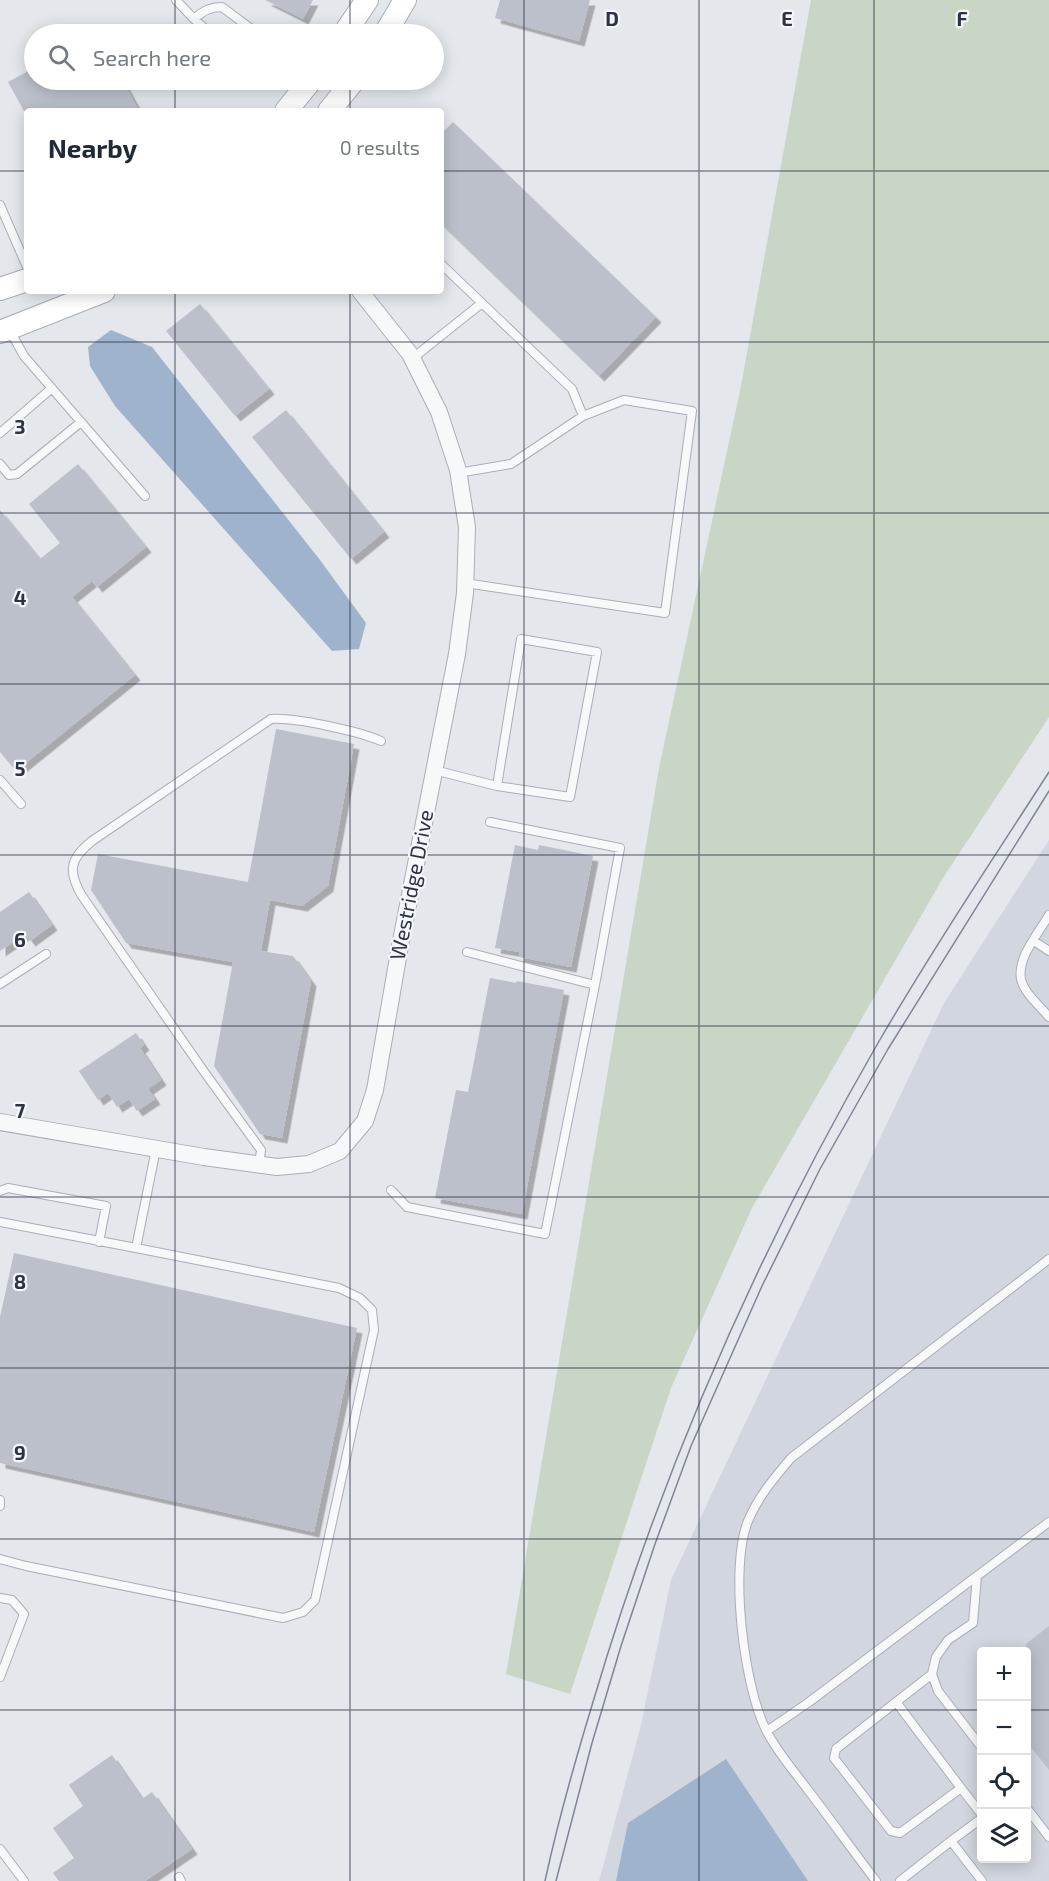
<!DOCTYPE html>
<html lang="en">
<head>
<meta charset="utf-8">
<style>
	:root { --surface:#fff; --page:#f6f6f7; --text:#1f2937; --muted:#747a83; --line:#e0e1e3 }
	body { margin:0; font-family:"Exo 2",sans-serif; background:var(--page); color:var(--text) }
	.controls { position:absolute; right:18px; bottom:18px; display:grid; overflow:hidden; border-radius:6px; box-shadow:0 3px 15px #0003 }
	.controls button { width:54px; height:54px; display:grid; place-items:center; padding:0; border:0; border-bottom:2px solid var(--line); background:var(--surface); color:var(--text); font:30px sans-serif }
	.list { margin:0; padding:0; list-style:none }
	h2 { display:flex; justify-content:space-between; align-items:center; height:78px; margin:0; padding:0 24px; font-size:26px }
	h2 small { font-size:20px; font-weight:400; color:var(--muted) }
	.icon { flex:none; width:33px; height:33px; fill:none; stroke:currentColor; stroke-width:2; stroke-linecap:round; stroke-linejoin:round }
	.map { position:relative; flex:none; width:1049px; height:1881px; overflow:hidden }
	.search { position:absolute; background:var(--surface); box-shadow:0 3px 15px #0003; left:24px; top:24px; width:420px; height:66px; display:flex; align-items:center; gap:15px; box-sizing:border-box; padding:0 21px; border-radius:33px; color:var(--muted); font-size:22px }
	.panel { position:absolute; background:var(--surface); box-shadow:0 3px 15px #0003; left:24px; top:108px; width:420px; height:186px; border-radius:6px }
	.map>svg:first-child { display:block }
</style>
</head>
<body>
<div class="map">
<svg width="1049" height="1881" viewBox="0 0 1049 1881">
	<defs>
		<filter id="shadow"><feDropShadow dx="5.5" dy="5.5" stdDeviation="0" flood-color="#0004"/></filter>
	</defs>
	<rect width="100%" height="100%" fill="#e4e7ec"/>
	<path fill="#d2d6de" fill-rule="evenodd" d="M 1049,840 L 1049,1881 L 599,1881 L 641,1725 L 671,1580 L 944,1003 ZM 982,1652 L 1026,1652 L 1026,1858 L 982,1858 Z"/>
	<path fill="#c9d6c5" d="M 811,0 L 1049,0 L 1049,717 L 943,878 L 752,1208 L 671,1388 L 570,1694 L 506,1674 L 659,768 L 741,386 Z"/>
	<path fill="#9fb4cc" d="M 111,330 L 152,347 L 320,560 L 366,623 L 359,649 L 332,651 L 115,406 L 90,366 L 88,347 Z
		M 726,1759 L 808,1881 L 616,1881 L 628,1823 Z"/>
	<path fill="#bbc0ca" filter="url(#shadow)" d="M 265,0 L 313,0 L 303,19 Z
		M 500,0 L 590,0 L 579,41 L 495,18 Z
		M 34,68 L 34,80 L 122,80 L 139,111 L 24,111 L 8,82 Z
		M 453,122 L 656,317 L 599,376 L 441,224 L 441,134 Z
		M 200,304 L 269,389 L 235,416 L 166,331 Z
		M 286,410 L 384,532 L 351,559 L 252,437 Z
		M 78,464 L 146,547 L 97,587 L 92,581 L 72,597 L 135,675 L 16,771 L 0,752 L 0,510 L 40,559 L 60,543 L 29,504 Z
		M 276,729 L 354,744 L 328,886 L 302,906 L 270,900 L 261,951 L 293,956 L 311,981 L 282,1138 L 260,1134 L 214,1066 L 233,962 L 126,943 L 91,890 L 98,854 L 248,882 Z
		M 515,845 L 538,850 L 539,845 L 593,856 L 571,967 L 519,957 L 519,952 L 495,948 Z
		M 29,892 L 52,925 L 30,941 L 25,934 L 0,951 L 0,912 Z
		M 490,978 L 516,983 L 517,981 L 564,990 L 522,1214 L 435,1198 L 456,1090 L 468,1092 Z
		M 136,1033 L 144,1045 L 140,1048 L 161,1080 L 148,1089 L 155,1099 L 137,1111 L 129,1099 L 117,1107 L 108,1093 L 98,1100 L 79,1071 Z
		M 14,1253 L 357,1328 L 314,1532 L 0,1463 L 0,1317 Z
		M 1049,1626 L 1049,1770 L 1026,1741 L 1026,1644 Z
		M 112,1755 L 142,1799 L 152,1792 L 192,1849 L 145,1881 L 59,1881 L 53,1873 L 74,1858 L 53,1828 L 83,1806 L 69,1785 Z"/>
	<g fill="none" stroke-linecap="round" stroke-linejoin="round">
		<defs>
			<path id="service" d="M 176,0 L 194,19 C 203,11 210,7 222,7 L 258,34
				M 194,19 L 211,34
				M 0,205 L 27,267
				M 441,264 L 572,389 L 583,416
				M 9,329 L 24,356 L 145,496
				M 413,358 L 482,303
				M 0,433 L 52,388
				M 0,464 L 9,475 L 17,474 L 81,422
				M 458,473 L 511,464 L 583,416 L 624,400 L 692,411 L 665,613 L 465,583
				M 434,770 L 497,786 L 570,797 L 597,652 L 521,639 L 497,786
				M 0,780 L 21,804
				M 490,822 L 620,848 L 595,985
				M 1049,915 C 1039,933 1017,957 1021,979 C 1024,993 1040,1006 1049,1017
				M 1034,941 L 1049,951
				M 0,984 L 46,954
				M 259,1165 L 261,1150 L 205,1073 L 82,896 C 68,872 69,859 92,841 L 271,719 C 294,717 358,731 381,741
				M 391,1190 L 407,1207 L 545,1234 L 595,985 L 467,952
				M 0,1191 L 8,1188 L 106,1206 L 99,1242
				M 0,1222 L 136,1248
				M 0,1500 L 0,1506
				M 0,1559 L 26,1566 L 283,1618 L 303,1612 L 315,1600 L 374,1330 L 372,1310 L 360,1298 L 339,1288 L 136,1248 L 156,1149
				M 977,1576 L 973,1623 L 948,1640 L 936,1657 L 932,1674 L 938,1691 L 982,1748
				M 0,1598 L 12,1600 L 24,1614 L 0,1677
				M 896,1702 L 961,1788 L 900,1833 L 891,1831 L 834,1758 L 836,1749 C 868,1724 900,1699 932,1674
				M 767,1731 L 809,1702 L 1049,1522
				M 961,1788 L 982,1815
				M 1026,1807 L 1049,1837
				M 982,1818 L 951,1841 L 982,1881
				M 0,1849 L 24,1881
				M 179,1877 L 181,1881
				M 876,1881 C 853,1851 831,1820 808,1790 C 794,1771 777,1752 766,1730 C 744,1687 729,1567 748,1521 C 758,1497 774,1478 791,1458 L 1049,1259
				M 900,1881 L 951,1841"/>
			<path id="minor" d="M 0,1122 L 204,1157 L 277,1167 L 309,1164 L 340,1151 L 365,1121 L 375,1090 L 400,946 L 457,654 L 465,593 L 467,527 L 458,470 L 439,412 L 410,354 L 360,291"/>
			<path id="secondary" d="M 344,34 L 367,0
				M 385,34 L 405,0
				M 286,111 L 311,80
				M 329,111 L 354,80
				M 0,289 L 27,280
				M 0,332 L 104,291"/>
		</defs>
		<use href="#service" stroke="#a9aeb7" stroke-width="10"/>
		<use href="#minor" stroke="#a9aeb7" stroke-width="18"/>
		<use href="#secondary" stroke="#a9aeb7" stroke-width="24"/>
		<use href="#service" stroke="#f7f8fa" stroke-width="8"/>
		<use href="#minor" stroke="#f7f8fa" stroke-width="16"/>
		<use href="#secondary" stroke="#fff" stroke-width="22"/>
		<path stroke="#7d8696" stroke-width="1.5" d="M 545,1881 C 558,1821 575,1761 593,1702 C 661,1472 758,1251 878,1043 C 932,950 991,862 1049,772
			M 556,1881 L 592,1743 L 621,1646 L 655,1544 L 691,1446 L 762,1286 L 820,1169 L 888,1049 L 1049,791"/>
	</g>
	<path fill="none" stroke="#2b3445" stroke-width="1.5" stroke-opacity="0.55" d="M 175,0 L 175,34M 350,0 L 350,34M 524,0 L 524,1881M 699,0 L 699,1881M 874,0 L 874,1881M 175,80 L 175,111M 350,80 L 350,111M 0,171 L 27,171M 441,171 L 1049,171M 175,291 L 175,1881M 350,291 L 350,1881M 0,342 L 1049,342M 0,513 L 1049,513M 0,684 L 1049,684M 0,855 L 1049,855M 0,1026 L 1049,1026M 0,1197 L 1049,1197M 0,1368 L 1049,1368M 0,1539 L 1049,1539M 0,1710 L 982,1710M 1026,1710 L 1049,1710"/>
	<g text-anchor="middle" stroke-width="4.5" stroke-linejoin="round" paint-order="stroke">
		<g font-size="21" fill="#2b3445" stroke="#f4f6f9">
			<text transform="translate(412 885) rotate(-79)" y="7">Westridge Drive</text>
		</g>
	</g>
	<g font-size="20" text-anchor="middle" font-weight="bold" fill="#2b3445" stroke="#f4f6f9" stroke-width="4.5" stroke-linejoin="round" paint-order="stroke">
		<text x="612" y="26">D</text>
		<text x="787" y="26">E</text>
		<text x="962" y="26">F</text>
		<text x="20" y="434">3</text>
		<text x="20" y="605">4</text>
		<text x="20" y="776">5</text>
		<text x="20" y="947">6</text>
		<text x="20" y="1118">7</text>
		<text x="20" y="1289">8</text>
		<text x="20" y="1460">9</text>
	</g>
</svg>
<div class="controls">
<button>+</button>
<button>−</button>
<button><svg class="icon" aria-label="locate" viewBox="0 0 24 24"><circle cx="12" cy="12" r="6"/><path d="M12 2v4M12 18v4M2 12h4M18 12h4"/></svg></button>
<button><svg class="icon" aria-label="layers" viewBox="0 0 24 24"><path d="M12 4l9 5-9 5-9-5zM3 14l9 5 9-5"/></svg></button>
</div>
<div class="search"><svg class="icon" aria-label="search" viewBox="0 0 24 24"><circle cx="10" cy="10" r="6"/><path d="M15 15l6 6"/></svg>Search here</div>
<section class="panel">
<h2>Nearby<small>0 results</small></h2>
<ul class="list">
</ul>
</section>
</div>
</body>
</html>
